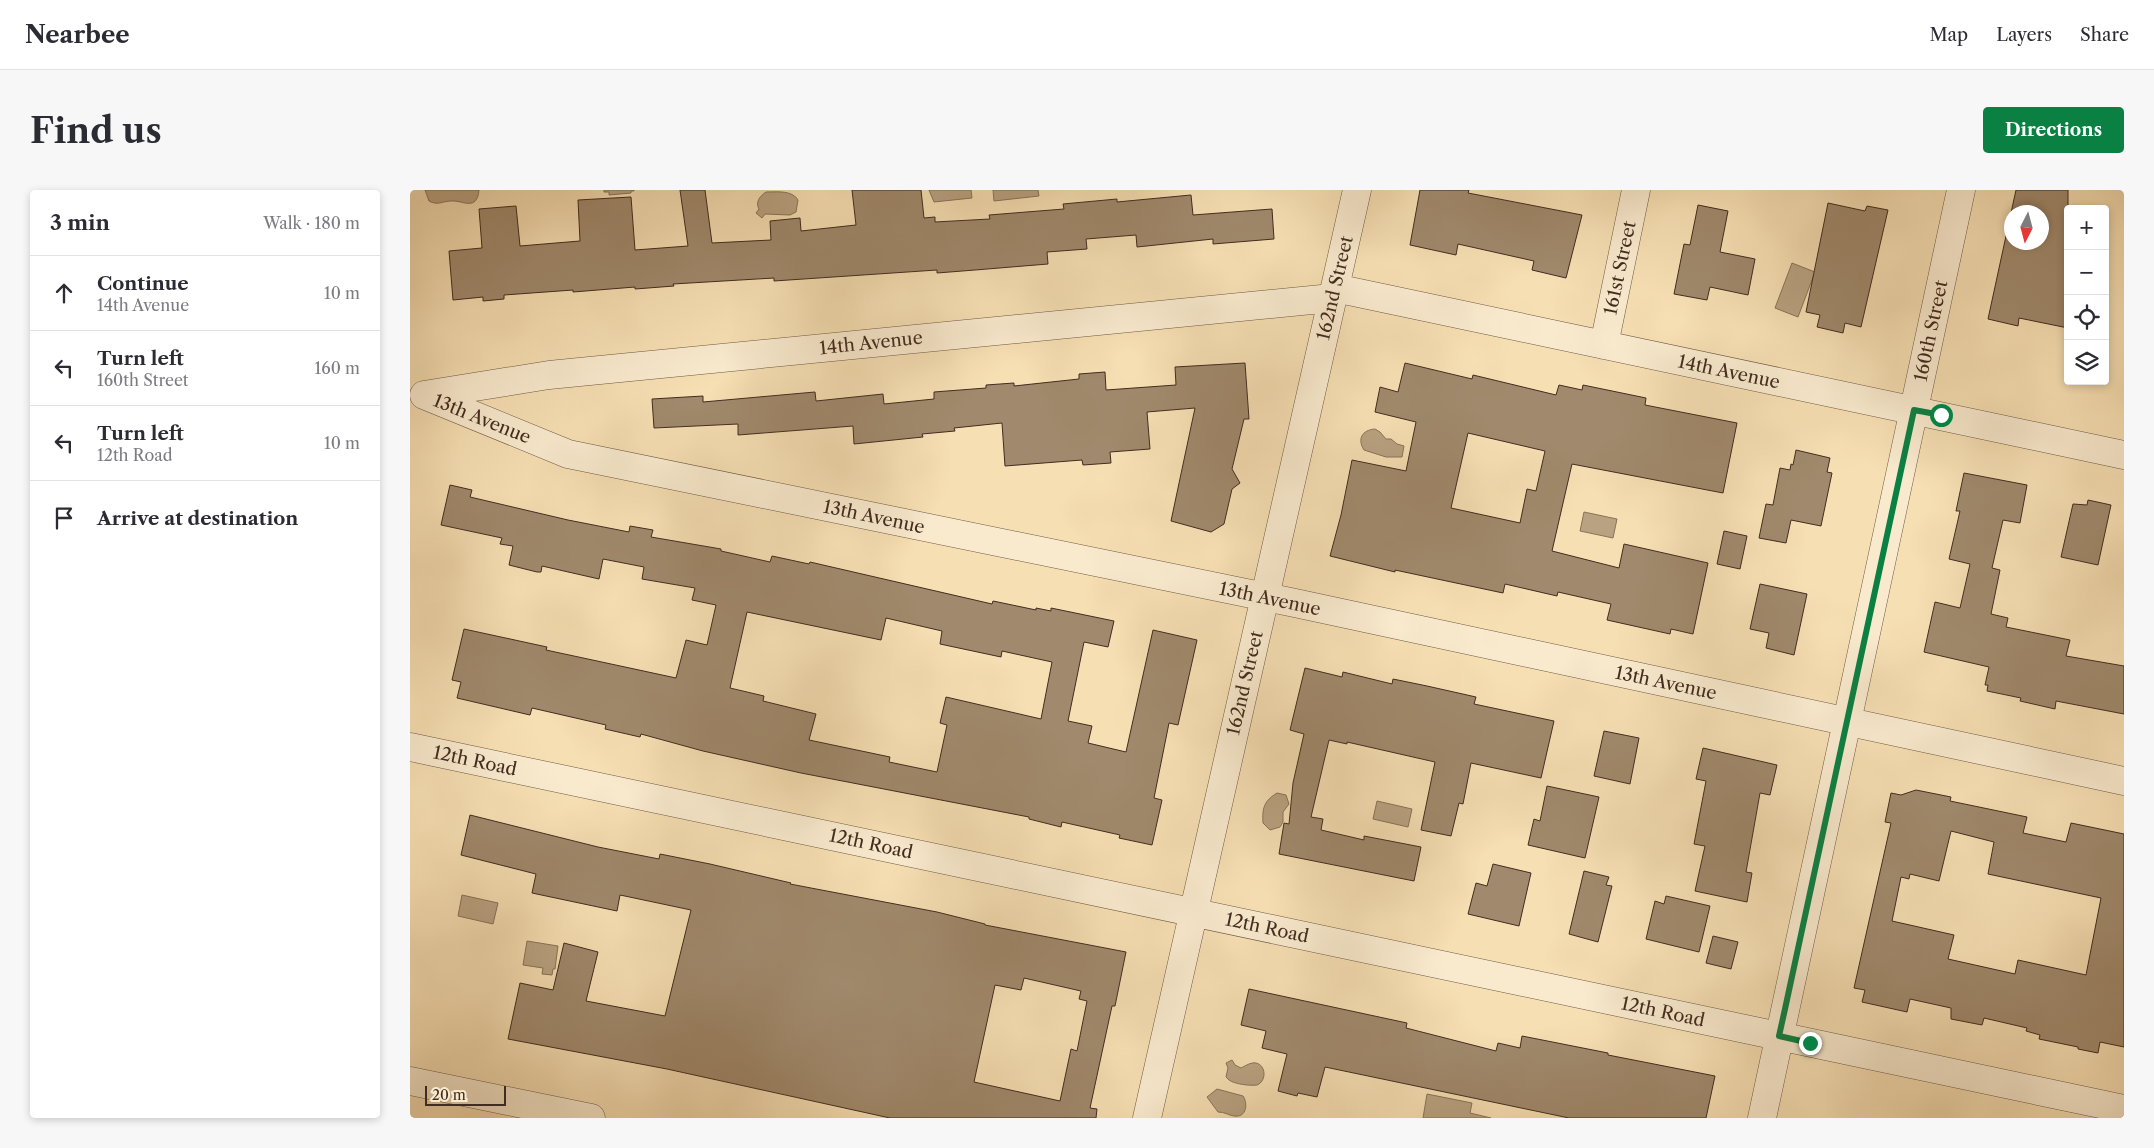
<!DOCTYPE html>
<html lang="en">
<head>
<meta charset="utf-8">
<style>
	:root { --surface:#fff; --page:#f7f7f7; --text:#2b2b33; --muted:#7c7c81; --line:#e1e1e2; --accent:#0b8043 }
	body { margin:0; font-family:"Libre Caslon Text",serif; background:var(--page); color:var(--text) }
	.controls { position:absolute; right:15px; top:15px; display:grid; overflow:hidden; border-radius:5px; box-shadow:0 2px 8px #0003 }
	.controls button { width:45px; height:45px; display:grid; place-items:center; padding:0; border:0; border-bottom:1px solid var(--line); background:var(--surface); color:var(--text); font:25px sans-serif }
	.compass { position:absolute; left:1594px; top:15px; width:45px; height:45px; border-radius:50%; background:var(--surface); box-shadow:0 2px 8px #0003; rotate:186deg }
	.scale { position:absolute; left:15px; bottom:12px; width:81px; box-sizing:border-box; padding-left:5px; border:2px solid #422c20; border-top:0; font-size:14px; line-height:18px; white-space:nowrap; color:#422c20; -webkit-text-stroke:4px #f9eace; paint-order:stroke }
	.stop { position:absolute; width:15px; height:15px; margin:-11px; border:4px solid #0b8043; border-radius:50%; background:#fff }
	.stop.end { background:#0b8043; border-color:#fff; box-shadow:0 1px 5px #0008 }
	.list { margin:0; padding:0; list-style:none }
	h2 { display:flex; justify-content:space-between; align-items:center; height:65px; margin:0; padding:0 20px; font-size:21px }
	h2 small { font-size:16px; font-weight:400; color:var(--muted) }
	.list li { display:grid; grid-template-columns:32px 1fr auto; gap:15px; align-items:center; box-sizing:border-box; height:75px; padding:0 20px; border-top:1px solid var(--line) }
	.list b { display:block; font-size:19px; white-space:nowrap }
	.list p { margin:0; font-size:16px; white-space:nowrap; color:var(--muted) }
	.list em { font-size:16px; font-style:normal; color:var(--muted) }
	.icon { flex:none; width:28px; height:28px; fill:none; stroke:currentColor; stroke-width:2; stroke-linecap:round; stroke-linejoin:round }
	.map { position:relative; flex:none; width:1714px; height:928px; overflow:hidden; border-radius:5px }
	header { display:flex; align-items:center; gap:30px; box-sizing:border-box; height:70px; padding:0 25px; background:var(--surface); border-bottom:1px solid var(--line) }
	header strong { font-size:24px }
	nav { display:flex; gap:28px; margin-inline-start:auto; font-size:18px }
	.intro { display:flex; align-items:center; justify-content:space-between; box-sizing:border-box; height:120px; padding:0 30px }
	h1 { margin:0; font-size:35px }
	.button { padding:12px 22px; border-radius:5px; background:var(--accent); color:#fff; font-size:18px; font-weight:700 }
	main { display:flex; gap:30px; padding:0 30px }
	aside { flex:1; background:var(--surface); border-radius:5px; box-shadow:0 2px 8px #0003 }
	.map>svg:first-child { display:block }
</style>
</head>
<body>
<header>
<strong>Nearbee</strong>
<nav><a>Map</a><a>Layers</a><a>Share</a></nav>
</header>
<div class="intro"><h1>Find us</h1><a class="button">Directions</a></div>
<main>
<aside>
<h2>3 min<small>Walk · 180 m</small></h2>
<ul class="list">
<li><svg class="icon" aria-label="ahead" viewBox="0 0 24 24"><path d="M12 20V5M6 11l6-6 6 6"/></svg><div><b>Continue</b><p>14th Avenue</p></div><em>10 m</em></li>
<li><svg class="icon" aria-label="left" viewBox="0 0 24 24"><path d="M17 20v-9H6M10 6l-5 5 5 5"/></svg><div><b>Turn left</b><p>160th Street</p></div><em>160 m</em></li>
<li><svg class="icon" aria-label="left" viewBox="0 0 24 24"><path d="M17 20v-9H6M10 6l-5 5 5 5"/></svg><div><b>Turn left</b><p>12th Road</p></div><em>10 m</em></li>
<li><svg class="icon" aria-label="arrive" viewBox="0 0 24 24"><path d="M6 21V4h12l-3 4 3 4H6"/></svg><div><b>Arrive at destination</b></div></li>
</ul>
</aside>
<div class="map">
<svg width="1714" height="928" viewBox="0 0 1714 928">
	<rect width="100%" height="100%" fill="#f6dfb3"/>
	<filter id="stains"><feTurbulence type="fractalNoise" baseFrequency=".004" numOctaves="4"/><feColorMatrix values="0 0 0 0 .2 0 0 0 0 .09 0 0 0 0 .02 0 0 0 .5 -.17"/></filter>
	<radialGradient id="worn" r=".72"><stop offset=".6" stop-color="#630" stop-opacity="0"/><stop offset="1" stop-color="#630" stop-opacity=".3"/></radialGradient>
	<path fill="#b9a281" stroke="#89735a" d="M 15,0 L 69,0 C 67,22 52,10 42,11 C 32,11 28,16 19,11 Z
		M 194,0 L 224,0 L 224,1 L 221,1 L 221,3 L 199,5 L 199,2 L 194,2 Z
		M 519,0 L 561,0 L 562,8 L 524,12 Z
		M 583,0 L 628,0 L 629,6 L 584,11 Z
		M 356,2 C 368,2 382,0 388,10 L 386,22 L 380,25 L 355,24 L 352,28 L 346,23 L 349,19 C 345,12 350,6 356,2 Z
		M 1382,73 L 1405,82 L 1388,127 L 1365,118 Z
		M 965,239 L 970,242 L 976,249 L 981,249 L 987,254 L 994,256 L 992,267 L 976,267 L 954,260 C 947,249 952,240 965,239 Z
		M 1174,322 L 1207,329 L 1203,348 L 1170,341 Z
		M 867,603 L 876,605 L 879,614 L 873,622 L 873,632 L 870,637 L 860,640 L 853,633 C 852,618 854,611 867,603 Z
		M 967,611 L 1002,619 L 998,637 L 963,629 Z
		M 52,705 L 88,713 L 83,734 L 48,726 Z
		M 117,751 L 148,756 L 145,779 L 143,779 L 142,785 L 132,784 L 133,778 L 113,775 Z
		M 822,870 L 825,875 L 831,878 C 835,876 841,872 846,873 C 856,875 857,891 847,895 C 840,896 824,894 819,890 L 816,887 L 818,878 L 816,873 Z
		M 807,899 L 833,906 C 838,913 837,928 824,926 C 818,925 815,922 808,922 L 797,907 Z
		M 1017,904 L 1062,913 L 1060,923 L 1081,928 L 1013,928 Z"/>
	<path fill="#a0896c" stroke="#422c20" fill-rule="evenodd" d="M 270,0 L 295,0 L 302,53 L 361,50 L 360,31 L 390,28 L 391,41 L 446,35 L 442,0 L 511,0 L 514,28 L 525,27 L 525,32 L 580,29 L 579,25 L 654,19 L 653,14 L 707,9 L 707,12 L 781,5 L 783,25 L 862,19 L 864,49 L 803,54 L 803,49 L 727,57 L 726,45 L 676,49 L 677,59 L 637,62 L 638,74 L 565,80 L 527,83 L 527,80 L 364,91 L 364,88 L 263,94 L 264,96 L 225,99 L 225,97 L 163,102 L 163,100 L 94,105 L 94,109 L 73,111 L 73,107 L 43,110 L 39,61 L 72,58 L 69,19 L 106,16 L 110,56 L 170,51 L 168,10 L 221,7 L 225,60 L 278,56 Z
		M 1010,0 L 1059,0 L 1058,3 L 1172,25 L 1156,88 L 1122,80 L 1124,71 L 1048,54 L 1046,65 L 1000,55 Z
		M 1606,0 L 1658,0 L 1658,138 L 1609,128 L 1608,136 L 1578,129 ZM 1602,22 L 1632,22 L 1632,52 L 1602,52 Z
		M 1418,13 L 1455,21 L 1457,16 L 1478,20 L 1451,137 L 1435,133 L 1433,143 L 1407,137 L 1410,125 L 1396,122 Z
		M 1288,15 L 1318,21 L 1310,62 L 1345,69 L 1338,105 L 1300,97 L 1297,110 L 1264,104 L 1274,54 L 1280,55 Z
		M 835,173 L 839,229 L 834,229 L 822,279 L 830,293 L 822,299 L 814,334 L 801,342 L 761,331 L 785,218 L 737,222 L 740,259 L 700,262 L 701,273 L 673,275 L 672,270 L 595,276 L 592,233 L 544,238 L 545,241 L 512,244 L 513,247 L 444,254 L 443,236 L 328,245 L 328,234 L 244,238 L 242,209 L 293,206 L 293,212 L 405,202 L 406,211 L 473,204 L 474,214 L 524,209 L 524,202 L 576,198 L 576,195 L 604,193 L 604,196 L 669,189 L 669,184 L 695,182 L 696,200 L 766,195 L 765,177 Z
		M 995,173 L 1062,189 L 1063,185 L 1146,205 L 1149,195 L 1172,200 L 1173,195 L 1236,208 L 1235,215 L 1327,233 L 1313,303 L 1162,274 L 1142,361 L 1209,378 L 1214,354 L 1298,373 L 1283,444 L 1261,439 L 1260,444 L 1197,430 L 1201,414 L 1148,402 L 1147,406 L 1095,394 L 1093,403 L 985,380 L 985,382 L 920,366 L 931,325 L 942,270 L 996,281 L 1006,232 L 965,222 L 970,197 L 988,202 ZM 1058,243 L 1135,261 L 1126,301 L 1117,299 L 1110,333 L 1041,318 Z
		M 1386,260 L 1420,268 L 1417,282 L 1422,283 L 1411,336 L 1381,330 L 1376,353 L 1349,348 L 1356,314 L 1363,315 L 1370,278 L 1380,280 L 1381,274 L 1383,275 Z
		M 1554,283 L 1617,295 L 1610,333 L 1593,330 L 1582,378 L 1590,380 L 1581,424 L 1598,428 L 1596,437 L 1660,450 L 1656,466 L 1714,476 L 1714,524 L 1646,511 L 1645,519 L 1610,511 L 1611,508 L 1577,501 L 1578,495 L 1575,495 L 1579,477 L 1514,462 L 1525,412 L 1550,418 L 1560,374 L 1539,369 L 1550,321 L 1546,321 Z
		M 40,295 L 62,300 L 60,307 L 158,330 L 219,342 L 220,336 L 243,340 L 241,347 L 311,359 L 311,361 L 360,372 L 362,366 L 399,374 L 400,372 L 582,414 L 583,411 L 626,420 L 626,418 L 641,421 L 641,418 L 704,431 L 698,457 L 674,452 L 658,531 L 682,536 L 678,553 L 716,562 L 743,440 L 787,450 L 768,535 L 759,533 L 744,608 L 752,610 L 742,655 L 709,648 L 710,645 L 652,632 L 651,637 L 619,629 L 619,627 L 391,583 L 293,561 L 231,544 L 230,547 L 195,539 L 196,535 L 122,518 L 120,525 L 47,508 L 51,492 L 42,490 L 54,439 L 137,457 L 136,460 L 266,488 L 276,450 L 297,455 L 306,415 L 282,410 L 285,398 L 232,389 L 234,377 L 193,369 L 189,389 L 132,376 L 131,382 L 127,382 L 99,375 L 103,356 L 90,354 L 92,348 L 31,335 ZM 337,422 L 471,450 L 476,428 L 532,441 L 530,454 L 591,467 L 592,461 L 642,472 L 631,529 L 536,507 L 530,533 L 537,535 L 527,582 L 479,572 L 480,567 L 399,550 L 406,524 L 353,511 L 354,506 L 320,498 Z
		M 1678,310 L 1701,315 L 1688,375 L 1651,367 L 1663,314 L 1677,315 Z
		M 1314,341 L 1337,346 L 1330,379 L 1307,374 Z
		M 1350,394 L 1397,404 L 1384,465 L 1356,458 L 1359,443 L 1340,439 Z
		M 895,478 L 932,487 L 933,482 L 982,494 L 983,489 L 1017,496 L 1066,507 L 1064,514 L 1144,531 L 1131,588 L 1061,573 L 1053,614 L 1049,613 L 1041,646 L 1011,640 L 1025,572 L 937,552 L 937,554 L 919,550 L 901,627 L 913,629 L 911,640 L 954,650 L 954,646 L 1011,657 L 1004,691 L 869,664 L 874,633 L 879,634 L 883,593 L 894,544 L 880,540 Z
		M 1194,541 L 1229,548 L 1220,594 L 1184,586 Z
		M 1293,558 L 1367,575 L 1360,605 L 1350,603 L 1336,682 L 1342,683 L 1337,712 L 1285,701 L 1295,656 L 1284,654 L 1296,591 L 1286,589 Z
		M 1137,596 L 1189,607 L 1175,668 L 1118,655 L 1124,629 L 1130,631 Z
		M 1506,600 L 1541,607 L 1540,611 L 1617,627 L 1613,643 L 1656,652 L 1661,633 L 1714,644 L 1714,857 L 1690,852 L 1688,863 L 1668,859 L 1668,857 L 1629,849 L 1630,845 L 1616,841 L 1617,838 L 1574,828 L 1572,835 L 1541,829 L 1541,818 L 1500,809 L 1497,822 L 1452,812 L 1455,800 L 1444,798 L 1481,633 L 1475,632 L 1481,603 L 1491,605 ZM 1541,641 L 1584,652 L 1578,684 L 1691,708 L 1676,785 L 1608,770 L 1605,784 L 1538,769 L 1544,745 L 1482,731 L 1491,687 L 1499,689 L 1500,684 L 1529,691 Z
		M 60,625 L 188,657 L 249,669 L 250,664 L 300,674 L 381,693 L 380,694 L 527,722 L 575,734 L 575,735 L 716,762 L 705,816 L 702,816 L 680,918 L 687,919 L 686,928 L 480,928 L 257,879 L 98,849 L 110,793 L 143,800 L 154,753 L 188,762 L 176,811 L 255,826 L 281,720 L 210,705 L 207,721 L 122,703 L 126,684 L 51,665 ZM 614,788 L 671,801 L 669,809 L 677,811 L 667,861 L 661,859 L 650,911 L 564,892 L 585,795 L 611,800 Z
		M 1083,674 L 1121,683 L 1109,736 L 1058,724 L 1066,693 L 1077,696 Z
		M 1174,681 L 1199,687 L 1196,695 L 1202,696 L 1188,752 L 1159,744 Z
		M 1256,706 L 1300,716 L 1289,762 L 1236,749 L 1245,711 L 1254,714 Z
		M 1303,746 L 1328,752 L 1321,779 L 1296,773 Z
		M 839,799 L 997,833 L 996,838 L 1086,861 L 1088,853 L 1110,858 L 1112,846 L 1198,863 L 1198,865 L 1305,886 L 1296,928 L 1159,928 L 915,877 L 907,907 L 888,903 L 887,906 L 868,901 L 877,864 L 852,858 L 856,841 L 831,835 Z"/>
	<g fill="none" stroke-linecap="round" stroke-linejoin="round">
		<defs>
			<path id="minor" d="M 925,98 L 1714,265
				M 1194,155 L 1226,0
				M 14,205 L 158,264 L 885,413 L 1714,591
				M 14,205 L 139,185 L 922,108
				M 0,557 L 1714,919
				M 0,891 L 181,928
				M 737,928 L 947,0
				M 1352,928 L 1551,0"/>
		</defs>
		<use href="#minor" stroke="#6f5945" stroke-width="29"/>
		<use href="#minor" stroke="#f9eace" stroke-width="28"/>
	</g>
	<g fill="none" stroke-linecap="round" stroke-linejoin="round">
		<path stroke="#0b8043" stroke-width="6" d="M 1400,853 L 1369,846 L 1375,819 L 1504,220 L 1531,225"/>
	</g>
	<g text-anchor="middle" stroke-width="4" stroke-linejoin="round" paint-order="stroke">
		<g font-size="18" fill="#422c20" stroke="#f9eace">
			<text transform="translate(1210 78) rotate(-78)" y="6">161st Street</text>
			<text transform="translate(925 98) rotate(-77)" y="6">162nd Street</text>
			<text transform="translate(1521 141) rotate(-78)" y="6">160th Street</text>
			<text transform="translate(461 153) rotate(-6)" y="6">14th Avenue</text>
			<text transform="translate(1319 182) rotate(12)" y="6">14th Avenue</text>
			<text transform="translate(72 229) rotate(22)" y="6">13th Avenue</text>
			<text transform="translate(464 327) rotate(12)" y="6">13th Avenue</text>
			<text transform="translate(860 409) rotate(12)" y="6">13th Avenue</text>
			<text transform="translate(835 493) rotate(-77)" y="6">162nd Street</text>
			<text transform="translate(1256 493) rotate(12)" y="6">13th Avenue</text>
			<text transform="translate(65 571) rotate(12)" y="6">12th Road</text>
			<text transform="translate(461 654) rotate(12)" y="6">12th Road</text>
			<text transform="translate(857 738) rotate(12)" y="6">12th Road</text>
			<text transform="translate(1253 822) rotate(12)" y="6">12th Road</text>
		</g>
	</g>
	<rect width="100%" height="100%" filter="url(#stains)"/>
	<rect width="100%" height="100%" fill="url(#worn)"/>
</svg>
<div class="controls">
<button>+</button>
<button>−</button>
<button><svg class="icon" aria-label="locate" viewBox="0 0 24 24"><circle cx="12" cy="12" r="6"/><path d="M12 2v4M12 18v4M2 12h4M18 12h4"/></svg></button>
<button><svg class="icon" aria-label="layers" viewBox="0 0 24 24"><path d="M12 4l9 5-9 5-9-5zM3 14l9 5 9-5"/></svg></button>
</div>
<svg class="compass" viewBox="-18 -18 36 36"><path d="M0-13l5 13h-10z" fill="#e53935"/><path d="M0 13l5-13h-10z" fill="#7c7c81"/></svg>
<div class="scale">20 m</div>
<div class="stop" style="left:1531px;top:225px"></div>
<div class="stop end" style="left:1400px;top:853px"></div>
</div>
</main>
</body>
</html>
